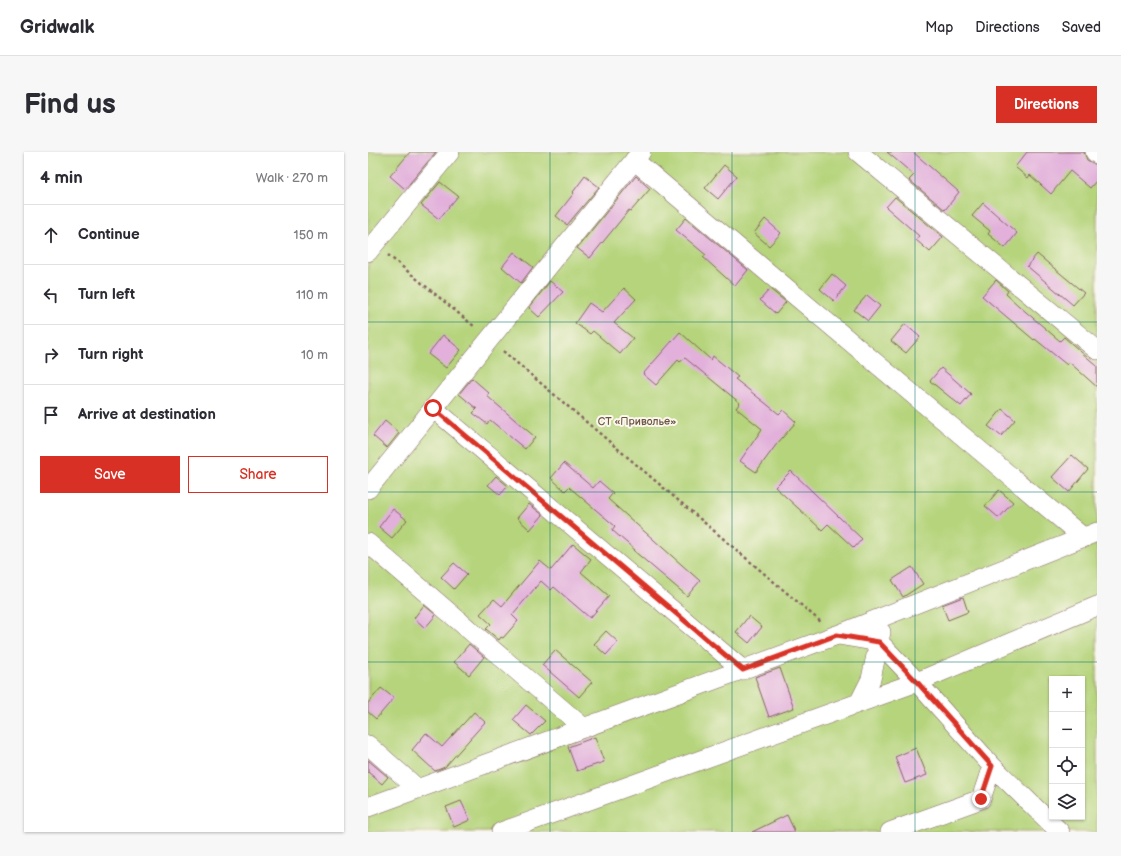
<!DOCTYPE html>
<html lang="en">
<head>
<meta charset="utf-8">
<style>
	:root { --surface:#fff; --page:#f7f7f7; --text:#2b2b33; --muted:#7c7c81; --line:#e1e1e2; --accent:#d93025 }
	body { margin:0; font-family:"Balsamiq Sans",sans-serif; background:var(--page); color:var(--text) }
	.controls { position:absolute; right:12px; bottom:12px; display:grid; overflow:hidden; border-radius:0px; box-shadow:0 1px 3px #0004 }
	.controls button { width:36px; height:36px; display:grid; place-items:center; padding:0; border:0; border-bottom:1px solid var(--line); background:var(--surface); color:var(--text); font:20px sans-serif }
	.stop { position:absolute; width:12px; height:12px; margin:-9px; border:3px solid #d93025; border-radius:50%; background:#fff }
	.stop.end { background:#d93025; border-color:#fff; box-shadow:0 1px 4px #0008 }
	.list { margin:0; padding:0; list-style:none }
	h2 { display:flex; justify-content:space-between; align-items:center; height:52px; margin:0; padding:0 16px; font-size:17px }
	h2 small { font-size:13px; font-weight:400; color:var(--muted) }
	.list li { display:grid; grid-template-columns:26px 1fr auto; gap:12px; align-items:center; box-sizing:border-box; height:60px; padding:0 16px; border-top:1px solid var(--line) }
	.list b { display:block; font-size:15px; white-space:nowrap }
	.list em { font-size:13px; font-style:normal; color:var(--muted) }
	.actions { display:flex; gap:8px; padding:12px 16px }
	.actions a { flex:1; padding:9px 0; border:1px solid var(--accent); border-radius:0px; text-align:center; font-size:14px; color:var(--accent) }
	.actions .main { background:var(--accent); color:#fff }
	.icon { flex:none; width:22px; height:22px; fill:none; stroke:currentColor; stroke-width:2; stroke-linecap:round; stroke-linejoin:round }
	.map { position:relative; flex:none; width:729px; height:680px; overflow:hidden; border-radius:0px }
	header { display:flex; align-items:center; gap:24px; box-sizing:border-box; height:56px; padding:0 20px; background:var(--surface); border-bottom:1px solid var(--line) }
	header strong { font-size:19px }
	nav { display:flex; gap:22px; margin-inline-start:auto; font-size:14px }
	.intro { display:flex; align-items:center; justify-content:space-between; box-sizing:border-box; height:96px; padding:0 24px }
	h1 { margin:0; font-size:28px }
	.button { padding:10px 18px; border-radius:0px; background:var(--accent); color:#fff; font-size:14px; font-weight:700 }
	main { display:flex; gap:24px; padding:0 24px }
	aside { flex:1; background:var(--surface); border-radius:0px; box-shadow:0 1px 3px #0004 }
	.map>svg:first-child { display:block }
</style>
</head>
<body>
<header>
<strong>Gridwalk</strong>
<nav><a>Map</a><a>Directions</a><a>Saved</a></nav>
</header>
<div class="intro"><h1>Find us</h1><a class="button">Directions</a></div>
<main>
<aside>
<h2>4 min<small>Walk · 270 m</small></h2>
<ul class="list">
<li><svg class="icon" aria-label="ahead" viewBox="0 0 24 24"><path d="M12 20V5M6 11l6-6 6 6"/></svg><div><b>Continue</b></div><em>150 m</em></li>
<li><svg class="icon" aria-label="left" viewBox="0 0 24 24"><path d="M17 20v-9H6M10 6l-5 5 5 5"/></svg><div><b>Turn left</b></div><em>110 m</em></li>
<li><svg class="icon" aria-label="right" viewBox="0 0 24 24"><path d="M7 20v-9h11M14 6l5 5-5 5"/></svg><div><b>Turn right</b></div><em>10 m</em></li>
<li><svg class="icon" aria-label="arrive" viewBox="0 0 24 24"><path d="M6 21V4h12l-3 4 3 4H6"/></svg><div><b>Arrive at destination</b></div></li>
</ul>
<div class="actions"><a class="main">Save</a><a>Share</a></div>
</aside>
<div class="map">
<svg width="729" height="680" viewBox="0 0 729 680">
	<rect width="100%" height="100%" fill="#fbf7ec"/>
	<filter id="ink" filterUnits="userSpaceOnUse"><feTurbulence type="fractalNoise" baseFrequency=".025" numOctaves="2"/><feDisplacementMap in="SourceGraphic" scale="8" xChannelSelector="R" yChannelSelector="G"/><feConvolveMatrix kernelMatrix="1 2 1 2 8 2 1 2 1" color-interpolation-filters="sRGB"/></filter>
	<filter id="wash" filterUnits="userSpaceOnUse"><feTurbulence type="fractalNoise" baseFrequency=".012" numOctaves="4" result="noise"/><feDisplacementMap in="SourceGraphic" scale="16" xChannelSelector="R" yChannelSelector="G"/><feGaussianBlur stdDeviation="0.9" result="paint"/><feColorMatrix in="noise" values="0 0 0 0 0 0 0 0 0 0 0 0 0 0 0 0 0 1.4 0 .05"/><feComposite in="paint" operator="in"/></filter>
	<g filter="url(#wash)">
		<rect width="100%" height="100%" fill="#f0e1c3"/>
		<path fill="#b5d47b" stroke="#807a53" fill-rule="evenodd" d="M 0,0 L 729,0 L 729,680 L 0,680 ZM 684,527 L 714,527 L 714,665 L 684,665 Z"/>
		<g id="blocks">
			<path fill="#e2b0db" d="M 42,0 L 68,0 L 37,37 L 22,24 Z
				M 519,0 L 545,0 L 591,40 L 577,58 L 541,28 L 546,23 Z
				M 659,0 L 716,0 L 719,8 L 729,13 L 729,28 L 722,36 L 702,19 L 683,42 L 662,23 L 660,26 L 647,15 Z
				M 356,13 L 369,24 L 350,47 L 337,36 Z
				M 217,24 L 231,35 L 199,73 L 188,64 L 206,41 L 205,40 Z
				M 268,24 L 282,37 L 263,59 L 261,58 L 222,106 L 209,96 Z
				M 72,30 L 90,44 L 71,67 L 53,53 Z
				M 527,45 L 575,85 L 562,100 L 548,88 L 551,84 L 518,55 Z
				M 615,51 L 649,81 L 637,96 L 620,82 L 622,79 L 604,64 Z
				M 318,66 L 380,118 L 367,134 L 335,105 L 338,103 L 308,78 Z
				M 397,67 L 413,81 L 401,94 L 386,81 Z
				M 146,100 L 165,115 L 153,131 L 134,115 Z
				M 669,102 L 716,141 L 705,153 L 659,114 Z
				M 464,122 L 478,134 L 466,149 L 452,137 Z
				M 628,128 L 640,139 L 638,142 L 651,154 L 692,189 L 696,185 L 729,214 L 729,235 L 701,210 L 699,213 L 667,187 L 666,188 L 614,144 Z
				M 182,129 L 195,140 L 171,165 L 161,156 Z
				M 256,136 L 268,147 L 246,171 L 265,186 L 252,202 L 225,179 L 222,182 L 207,171 L 221,151 L 234,160 Z
				M 402,137 L 418,150 L 408,162 L 392,148 Z
				M 499,143 L 512,154 L 500,169 L 486,158 Z
				M 537,172 L 552,185 L 538,201 L 523,189 Z
				M 312,180 L 343,208 L 345,204 L 370,225 L 367,227 L 411,262 L 415,258 L 428,270 L 408,293 L 388,320 L 372,309 L 394,277 L 368,256 L 372,251 L 317,206 L 312,210 L 310,208 L 288,233 L 275,222 Z
				M 75,183 L 93,198 L 78,216 L 60,202 Z
				M 573,216 L 603,242 L 593,254 L 562,229 Z
				M 104,226 L 121,241 L 119,244 L 167,285 L 157,297 L 122,268 L 119,272 L 105,261 L 109,257 L 91,242 Z
				M 634,257 L 647,268 L 633,284 L 620,274 Z
				M 17,269 L 31,281 L 19,296 L 5,284 Z
				M 704,303 L 720,317 L 701,340 L 684,325 Z
				M 196,311 L 225,336 L 231,329 L 245,341 L 240,347 L 332,429 L 319,444 L 266,399 L 267,398 L 244,378 L 247,374 L 201,335 L 197,339 L 183,326 Z
				M 423,319 L 494,387 L 486,396 L 460,372 L 454,378 L 407,335 Z
				M 128,324 L 140,334 L 132,343 L 120,333 Z
				M 631,338 L 645,350 L 631,366 L 617,354 Z
				M 161,352 L 175,363 L 162,378 L 149,366 Z
				M 25,357 L 39,368 L 24,386 L 11,375 Z
				M 205,392 L 223,407 L 213,420 L 241,444 L 222,466 L 186,435 L 183,438 L 173,429 L 144,463 L 150,469 L 135,486 L 133,485 L 131,488 L 118,477 L 123,472 L 112,462 L 126,447 L 134,454 L 172,409 L 183,418 Z
				M 86,411 L 99,422 L 86,437 L 73,425 Z
				M 544,415 L 555,432 L 535,445 L 524,428 Z
				M 595,445 L 600,460 L 580,468 L 574,453 Z
				M 56,453 L 68,463 L 57,476 L 46,466 Z
				M 381,464 L 394,475 L 381,491 L 368,480 Z
				M 238,479 L 250,490 L 238,503 L 226,492 Z
				M 101,492 L 116,505 L 101,523 L 86,510 Z
				M 187,498 L 224,530 L 211,545 L 174,513 Z
				M 412,516 L 426,556 L 401,565 L 387,525 Z
				M 13,536 L 26,546 L 8,567 L 0,560 L 0,551 Z
				M 158,553 L 177,569 L 163,583 L 145,568 Z
				M 106,560 L 117,570 L 77,615 L 67,619 L 44,598 L 58,581 L 74,595 Z
				M 227,585 L 236,610 L 209,619 L 200,595 Z
				M 548,596 L 559,623 L 537,631 L 527,605 Z
				M 0,608 L 20,625 L 14,632 L 0,620 Z
				M 93,649 L 102,668 L 86,675 L 78,655 Z
				M 419,663 L 427,680 L 384,680 Z"/>
		</g>
	</g>
	<g filter="url(#ink)">
		<use href="#blocks" fill-opacity="0" stroke="#846360" stroke-width="1"/>
		<g fill="none" stroke-linecap="round" stroke-linejoin="round">
			<defs>
				<path id="minor" d="M 490,0 L 729,198
					M 727,0 L 729,2
					M 266,8 L 716,386
					M 0,100 L 82,0
					M 65,256 L 375,518
					M 0,337 L 273,0
					M 0,391 L 216,576
					M 470,483 L 511,490 L 549,530 L 624,614 L 692,680
					M 491,551 L 503,527 L 513,480
					M 0,593 L 50,637
					M 0,655 L 469,483 L 729,380
					M 133,680 L 549,530 L 729,454
					M 522,680 L 613,647 L 624,614"/>
			</defs>
			<use href="#minor" stroke="#846360" stroke-width="20"/>
			<path stroke="#846360" stroke-width="2.5" stroke-dasharray="3 3" stroke-linecap="butt" d="M 20,103 L 107,175
				M 135,199 L 453,470"/>
			<use href="#minor" stroke="#fff" stroke-width="19"/>
		</g>
	</g>
	<g fill="none" stroke-linecap="round" stroke-linejoin="round" filter="url(#ink)">
		<path stroke="#d93025" stroke-width="5" d="M 65,256 L 375,518 L 469,483 L 511,490 L 549,530 L 624,614 L 613,647"/>
	</g>
	<path fill="none" stroke="#0f766e" stroke-width="1" stroke-opacity="0.55" d="M 182,0 L 182,680M 364,0 L 364,680M 547,0 L 547,680M 0,170 L 729,170M 0,340 L 729,340M 0,510 L 729,510"/>
	<g text-anchor="middle" stroke-width="4" stroke-linejoin="round" paint-order="stroke">
		<g font-size="11" fill="#6a5543" stroke="#fbf7ec">
			<text x="269" y="273">СТ «Приволье»</text>
		</g>
	</g>
</svg>
<div class="controls">
<button>+</button>
<button>−</button>
<button><svg class="icon" aria-label="locate" viewBox="0 0 24 24"><circle cx="12" cy="12" r="6"/><path d="M12 2v4M12 18v4M2 12h4M18 12h4"/></svg></button>
<button><svg class="icon" aria-label="layers" viewBox="0 0 24 24"><path d="M12 4l9 5-9 5-9-5zM3 14l9 5 9-5"/></svg></button>
</div>
<div class="stop" style="left:65px;top:256px"></div>
<div class="stop end" style="left:613px;top:647px"></div>
</div>
</main>
</body>
</html>
